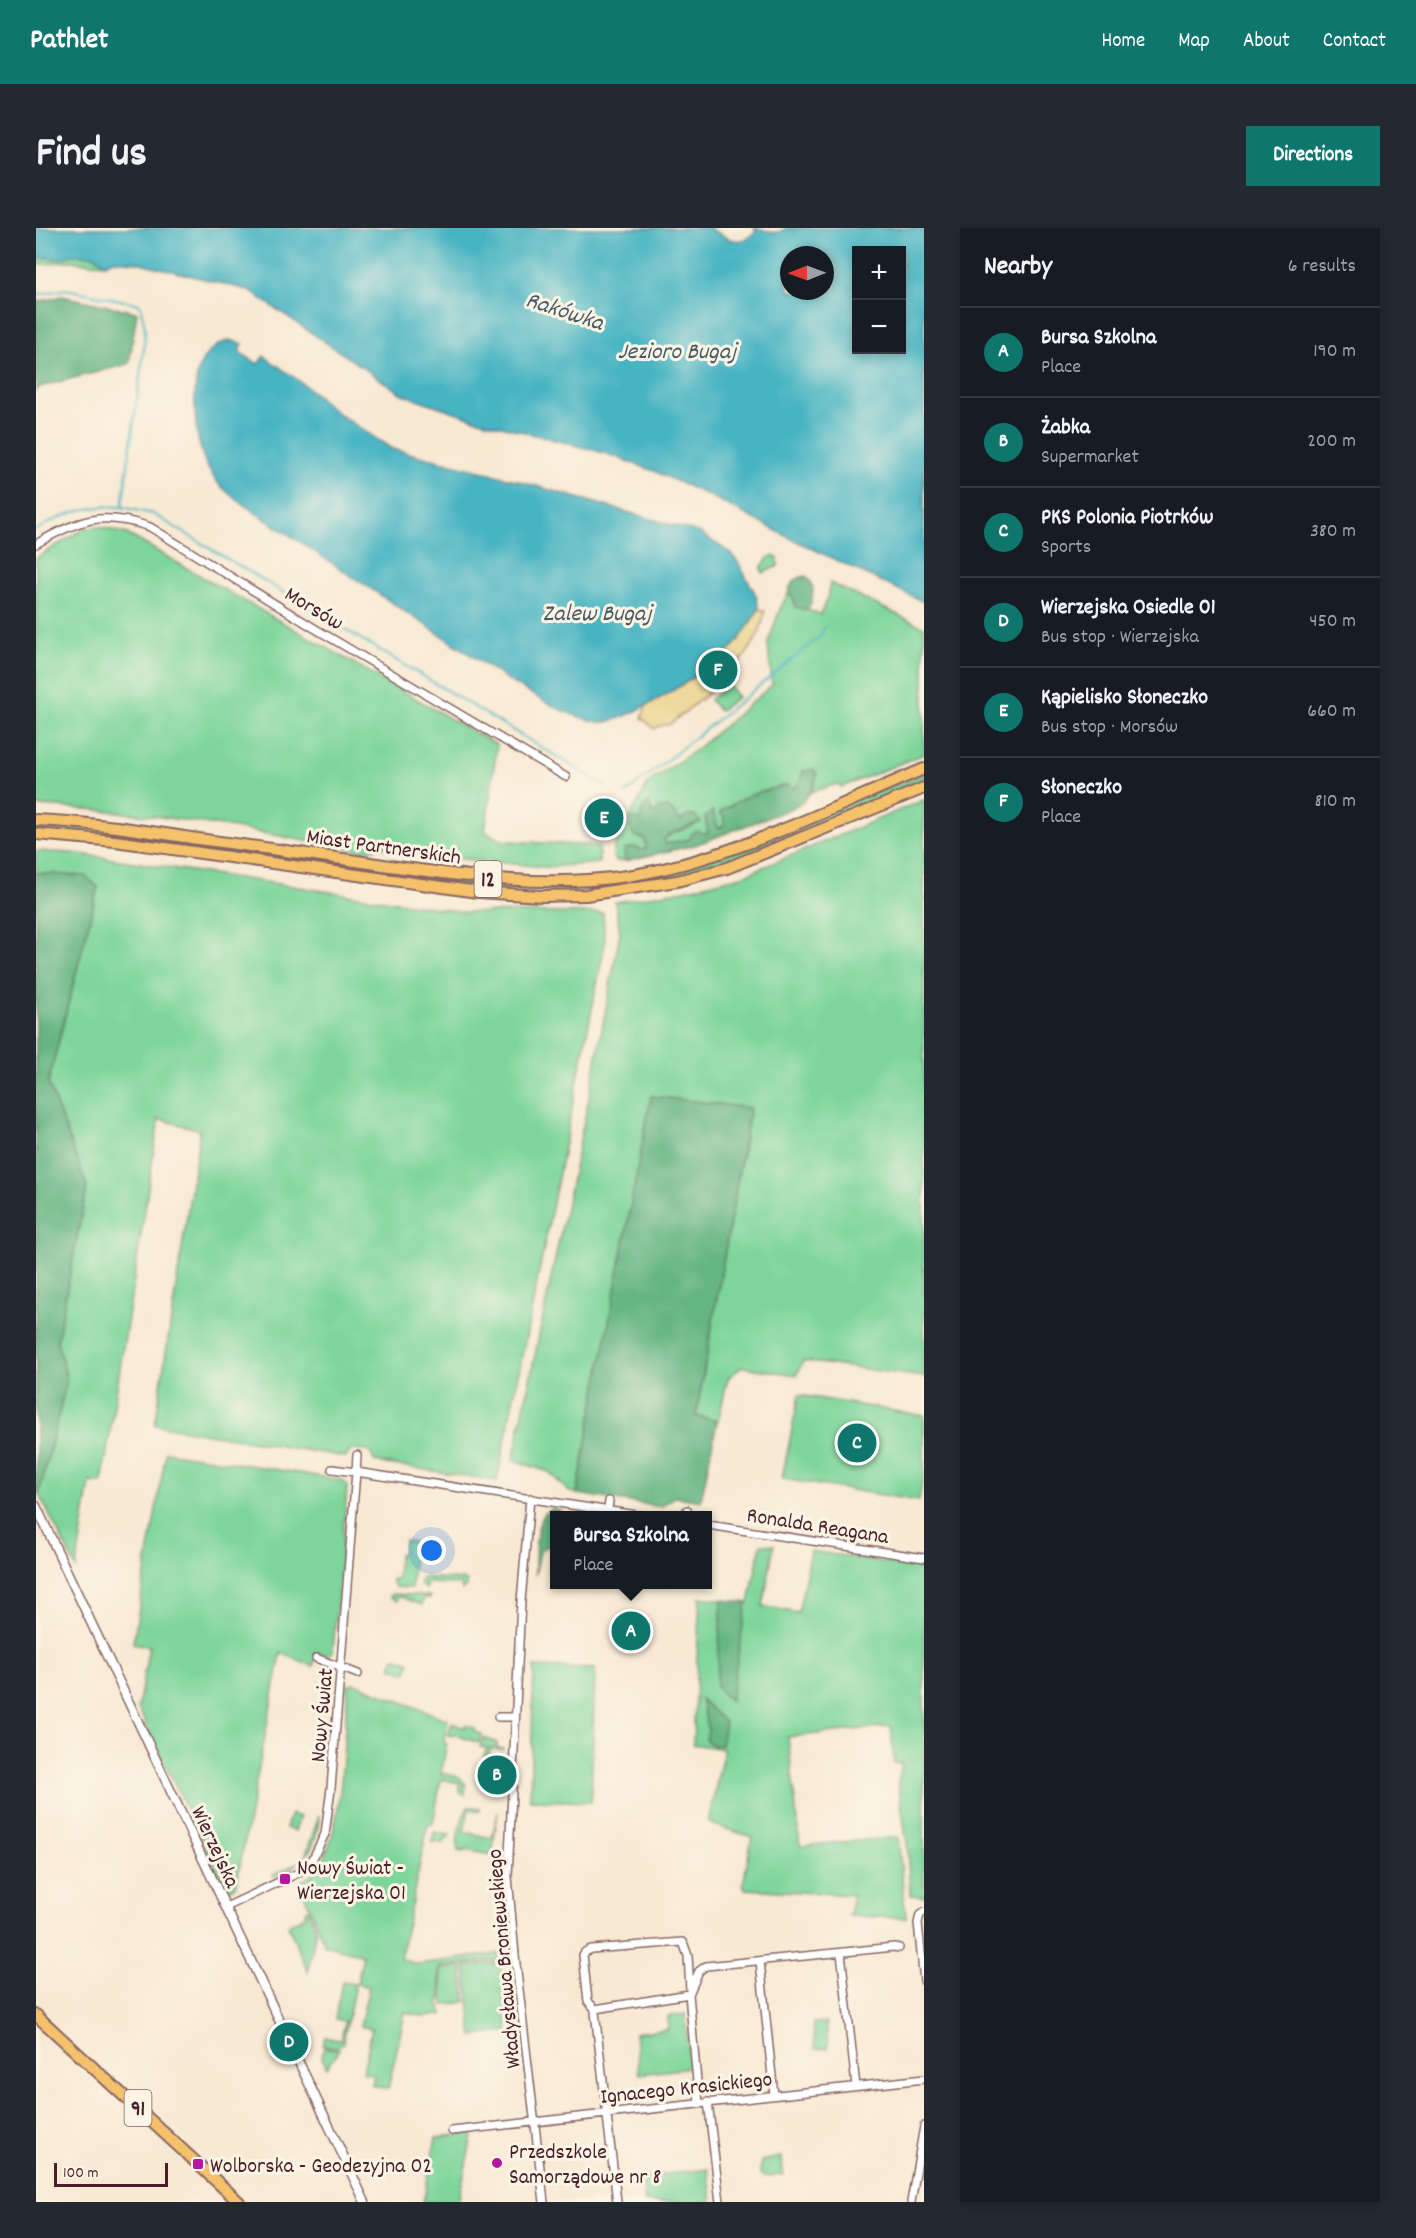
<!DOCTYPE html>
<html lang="en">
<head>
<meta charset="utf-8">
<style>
	:root { --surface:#171b24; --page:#242831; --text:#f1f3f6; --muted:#9ea1a6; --line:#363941; --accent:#0f766e }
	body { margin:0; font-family:Dekko,sans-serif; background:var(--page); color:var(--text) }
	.controls { position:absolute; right:18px; top:18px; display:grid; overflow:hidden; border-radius:0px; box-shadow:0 3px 9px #0003 }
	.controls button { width:54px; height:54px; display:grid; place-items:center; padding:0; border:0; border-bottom:2px solid var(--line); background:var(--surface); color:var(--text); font:30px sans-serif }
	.compass { position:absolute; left:744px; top:18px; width:54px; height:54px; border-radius:50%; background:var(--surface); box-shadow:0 3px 9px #0003; rotate:269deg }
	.scale { position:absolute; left:18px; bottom:15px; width:114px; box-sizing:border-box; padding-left:6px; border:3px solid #4a1f2b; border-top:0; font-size:16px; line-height:21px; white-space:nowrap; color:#4a1f2b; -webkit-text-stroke:4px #fcf5e5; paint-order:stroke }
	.you { position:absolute; left:396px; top:1323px; width:21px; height:21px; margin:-15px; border:4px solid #fff; border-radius:50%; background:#1a73e8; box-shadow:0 0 0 9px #1a73e833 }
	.badge { display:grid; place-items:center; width:39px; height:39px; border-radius:50%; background:var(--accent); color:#fff; font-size:20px; font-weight:700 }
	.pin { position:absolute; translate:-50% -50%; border:3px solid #fff; box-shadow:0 2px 6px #0006 }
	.popup { position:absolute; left:514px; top:1283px; width:162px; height:78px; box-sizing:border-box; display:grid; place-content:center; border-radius:0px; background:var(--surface); filter:drop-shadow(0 2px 4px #0005); font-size:20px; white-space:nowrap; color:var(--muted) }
	.popup b { font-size:22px; color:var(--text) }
	.popup::after { content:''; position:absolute; left:50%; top:100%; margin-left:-12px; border:12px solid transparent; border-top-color:var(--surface) }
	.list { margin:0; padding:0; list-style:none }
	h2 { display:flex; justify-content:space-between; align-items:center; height:78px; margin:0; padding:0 24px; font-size:26px }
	h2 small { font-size:20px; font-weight:400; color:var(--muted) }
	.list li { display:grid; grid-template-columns:39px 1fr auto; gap:18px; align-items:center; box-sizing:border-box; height:90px; padding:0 24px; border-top:2px solid var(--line) }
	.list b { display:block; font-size:22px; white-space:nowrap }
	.list p { margin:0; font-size:20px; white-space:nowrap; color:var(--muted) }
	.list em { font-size:20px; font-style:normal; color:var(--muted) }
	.map { position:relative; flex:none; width:888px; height:1974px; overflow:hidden; border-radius:0px }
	header { display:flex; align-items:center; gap:36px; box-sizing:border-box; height:84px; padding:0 30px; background:var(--accent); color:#fff }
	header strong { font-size:28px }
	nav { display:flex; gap:33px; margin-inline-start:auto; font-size:21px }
	.intro { display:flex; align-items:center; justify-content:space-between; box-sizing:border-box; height:144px; padding:0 36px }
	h1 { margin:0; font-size:42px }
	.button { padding:15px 27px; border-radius:0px; background:var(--accent); color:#fff; font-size:21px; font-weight:700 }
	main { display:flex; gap:36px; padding:0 36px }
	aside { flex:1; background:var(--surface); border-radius:0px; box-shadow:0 3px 9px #0003 }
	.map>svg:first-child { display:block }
</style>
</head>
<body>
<header>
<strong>Pathlet</strong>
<nav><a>Home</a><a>Map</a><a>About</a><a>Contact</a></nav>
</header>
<div class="intro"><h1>Find us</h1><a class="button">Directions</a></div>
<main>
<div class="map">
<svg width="888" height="1974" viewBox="0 0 888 1974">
	<rect width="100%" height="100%" fill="#fcf5e5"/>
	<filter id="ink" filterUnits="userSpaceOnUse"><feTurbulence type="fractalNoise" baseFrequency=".0167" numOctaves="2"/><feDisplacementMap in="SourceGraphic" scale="12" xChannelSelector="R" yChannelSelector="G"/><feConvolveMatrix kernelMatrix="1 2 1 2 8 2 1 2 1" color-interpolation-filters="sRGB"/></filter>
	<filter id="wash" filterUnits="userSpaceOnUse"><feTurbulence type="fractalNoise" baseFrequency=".008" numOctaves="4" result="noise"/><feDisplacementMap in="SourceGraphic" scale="24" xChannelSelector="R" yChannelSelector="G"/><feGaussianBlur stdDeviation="1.35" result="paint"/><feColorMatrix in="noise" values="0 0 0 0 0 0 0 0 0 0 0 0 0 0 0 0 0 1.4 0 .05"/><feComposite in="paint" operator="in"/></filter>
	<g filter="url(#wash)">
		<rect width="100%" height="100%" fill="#f8e9d3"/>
		<path fill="#7dd59b" stroke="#647a63" stroke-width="1.5" d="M 36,27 L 58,27 L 69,36 L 33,33 L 0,37 L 0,29 L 23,31 Z
			M 64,299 L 91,306 L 461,517 L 449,604 L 465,612 L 473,613 L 563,618 L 563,635 L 510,639 L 366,625 C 353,613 341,621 325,623 C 218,603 109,582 0,578 L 0,330 L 49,300 Z
			M 737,328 L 742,330 L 742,338 L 727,345 L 725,340 L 732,330 Z
			M 794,355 L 888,399 L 888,526 L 806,559 L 801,556 L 772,565 L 779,557 L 763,555 L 758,560 L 751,557 L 726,563 L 684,584 L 688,590 L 689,598 L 682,600 L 676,583 L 672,605 L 665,605 L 655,611 L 630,616 L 628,612 C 638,602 653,601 664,594 L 644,594 L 636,582 L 616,585 L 604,592 L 600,592 L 601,609 L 609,611 L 610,621 L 604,622 L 599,619 L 589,621 L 589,633 L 581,633 L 577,629 L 579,616 L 613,554 L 661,521 L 736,457 L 732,415 L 745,378 L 753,364 L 758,371 L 760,379 L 785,386 L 792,367 Z
			M 692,457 L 702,469 L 683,483 L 674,472 Z
			M 888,546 L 888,554 L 764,606 L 676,640 L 581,658 L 580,654 L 620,648 Z
			M 888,572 L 888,1149 L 767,1133 L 761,1147 L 706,1139 L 692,1150 L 682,1193 L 660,1189 L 714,881 L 616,868 L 541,1266 L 532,1263 L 513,1244 L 477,1232 L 555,860 L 584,705 L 579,674 L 648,662 L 706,648 Z
			M 0,596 L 61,601 L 434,653 L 499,659 L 563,656 L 563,660 L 506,663 L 440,659 L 60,606 L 0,601 Z
			M 0,623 L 38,625 L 427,684 L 567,685 L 569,716 L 461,1253 L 339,1234 L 333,1223 L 315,1222 L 310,1229 L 119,1197 L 164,902 L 123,891 L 66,1255 L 54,1254 L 40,1340 L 3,1266 L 31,1152 L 21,1113 L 51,958 L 12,855 L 62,659 L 49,648 L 0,645 Z
			M 763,1167 L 888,1188 L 888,1242 L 883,1273 L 746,1251 Z
			M 130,1224 L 306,1252 L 311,1259 L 297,1422 L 292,1429 L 282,1424 L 277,1438 L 245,1425 L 200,1658 L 190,1663 L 102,1480 L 113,1418 L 97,1415 Z
			M 368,1312 L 379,1314 L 375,1360 L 360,1359 L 356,1354 L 356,1351 L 361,1351 L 363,1325 L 367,1325 Z
			M 725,1316 L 738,1317 L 727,1378 L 762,1385 L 775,1323 L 888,1340 L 888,1669 L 875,1667 L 874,1664 L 871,1616 L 862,1554 L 866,1536 L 858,1535 L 855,1498 L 752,1509 L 764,1618 L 862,1609 L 870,1690 L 813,1688 L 817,1667 L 709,1661 L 707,1657 L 716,1609 L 672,1595 L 688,1521 L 657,1516 L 664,1369 L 713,1375 Z
			M 386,1349 L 429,1352 L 431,1354 L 429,1360 L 426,1362 L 424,1356 L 390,1355 L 390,1361 L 384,1356 Z
			M 355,1366 L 358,1366 L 394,1368 L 394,1370 L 389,1369 L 386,1377 L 363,1368 L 361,1373 L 354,1369 Z
			M 359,1429 L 374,1435 L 370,1445 L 355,1439 Z
			M 498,1439 L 559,1441 L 555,1574 L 494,1572 Z
			M 318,1455 L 412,1492 L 408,1514 L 411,1516 L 405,1545 L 423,1549 L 430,1557 L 429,1567 L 424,1565 L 424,1555 L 405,1551 L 397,1596 L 392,1596 L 364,1731 L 381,1736 L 467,1725 L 467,1731 L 403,1739 L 405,1772 L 403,1773 L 407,1787 L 387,1788 L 369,1784 L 352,1861 L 336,1857 L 338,1847 L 327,1844 L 336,1801 L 324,1798 L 333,1759 L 321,1756 L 327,1727 L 289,1717 L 263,1654 C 271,1650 280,1646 285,1637 C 309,1591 307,1510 312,1457 Z
			M 416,1495 L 428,1500 L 429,1497 L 439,1500 L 438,1503 L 446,1506 L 443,1515 L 417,1506 L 416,1508 L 412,1507 Z
			M 448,1509 L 461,1515 L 461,1520 L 468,1521 L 455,1521 L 452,1529 L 448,1528 L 450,1521 L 453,1520 L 444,1519 Z
			M 432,1578 L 444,1580 L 444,1583 L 433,1581 L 428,1604 L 456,1610 L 462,1583 L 456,1627 L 429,1622 L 428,1624 L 422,1623 C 419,1610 426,1590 432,1578 Z
			M 255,1586 L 264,1589 L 259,1603 L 250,1600 Z
			M 283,1588 C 281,1623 269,1635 239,1649 L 236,1647 L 268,1632 Z
			M 398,1604 L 414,1607 L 407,1615 L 396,1614 Z
			M 272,1681 L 280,1702 L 272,1744 L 252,1697 L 269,1688 L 269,1683 Z
			M 464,1734 L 472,1803 L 437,1808 L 429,1738 Z
			M 426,1738 L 430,1774 L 408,1777 L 404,1741 Z
			M 306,1754 L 319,1756 L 307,1815 L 301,1819 L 287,1818 L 289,1809 L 305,1812 L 309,1793 L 299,1791 Z
			M 649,1786 L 654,1840 L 603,1846 L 599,1805 L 632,1801 L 632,1788 Z
			M 790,1794 L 792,1820 L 779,1821 L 777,1795 Z
			M 288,1820 L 304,1821 L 291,1839 L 285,1828 Z
			M 437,1904 L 422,1974 L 387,1974 L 400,1910 Z
			M 746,1929 L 747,1947 L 728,1948 L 724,1946 L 725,1933 Z
			M 672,1941 L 676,1974 L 609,1974 L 606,1949 Z"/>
		<path fill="#66b683" stroke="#586a57" stroke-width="1.5" d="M 26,68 L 101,84 L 93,136 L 3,159 L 0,163 L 0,74 Z
			M 769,348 C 780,355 777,367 774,378 L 770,382 L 759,379 L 758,371 L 753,364 C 754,354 761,350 769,348 Z
			M 778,542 L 781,546 C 779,559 771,572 759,579 L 659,617 L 589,633 L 588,621 L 599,619 L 604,622 L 610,621 L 609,611 L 597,607 L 594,598 L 596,590 L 604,592 L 606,583 L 613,574 L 616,585 L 619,585 L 624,580 C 635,578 638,585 644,593 L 652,587 L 660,588 L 664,594 L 632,607 L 628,612 L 630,616 L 654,611 L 656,605 L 662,603 L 665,605 L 672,605 L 669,589 L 677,583 L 682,600 L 688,598 L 688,590 L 684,584 L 713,567 L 751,557 L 758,560 L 763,555 L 767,543 Z
			M 0,645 L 49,648 L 62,659 L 12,855 L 51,958 L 21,1113 L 31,1151 L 3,1266 L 0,1260 Z
			M 615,868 L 714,880 L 660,1188 L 681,1193 L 665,1273 L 639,1269 L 625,1279 L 541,1266 Z
			M 514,1281 L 524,1282 L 522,1286 L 532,1287 L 518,1288 L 518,1316 L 505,1321 L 499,1347 C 500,1327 496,1294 514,1281 Z
			M 686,1372 L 711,1375 L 694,1473 L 680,1459 Z
			M 665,1471 L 689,1494 L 685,1517 L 676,1517 L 670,1512 L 672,1502 Z"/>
		<path fill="#eeda9e" stroke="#9c7c64" stroke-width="1.5" d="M 723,381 L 729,383 C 722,432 669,467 634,496 L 623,498 L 619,501 L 606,490 L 610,478 L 653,453 L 703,412 Z"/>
		<path fill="#46b4c2" stroke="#486a76" stroke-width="1.5" fill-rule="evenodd" d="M 0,0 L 673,0 C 693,10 699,20 720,4 L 718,0 C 734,0 733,10 751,0 L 888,0 L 888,374 L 754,310 L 680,271 L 618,243 L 572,226 L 439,191 L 366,166 L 212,62 L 100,34 L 77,32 L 69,36 L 58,27 L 36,27 L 23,31 L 0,29 ZM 820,22 L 866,22 L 866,122 L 820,122 ZM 753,27 L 789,27 L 789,63 L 753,63 Z
			M 193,112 L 207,116 L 203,124 L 222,136 L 228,128 L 266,155 L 304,187 L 356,221 L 476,251 L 664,305 L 693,324 L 702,334 L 720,367 L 723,381 C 714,394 706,411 694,422 C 676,440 586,498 563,494 C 532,489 503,470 476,455 C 406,407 334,361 264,314 C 240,297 201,276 182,255 C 161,231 158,195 159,164 C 160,138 168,121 193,112 Z"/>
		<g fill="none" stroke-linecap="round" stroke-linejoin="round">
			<path stroke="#46b4c2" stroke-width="2" d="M 0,67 L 30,61 L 104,76 L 109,100 L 108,120 L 86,279 L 117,286 L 568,557
				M 0,302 C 27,286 53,276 85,279
				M 589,566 L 785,408 L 788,399"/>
		</g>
	</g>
	<g filter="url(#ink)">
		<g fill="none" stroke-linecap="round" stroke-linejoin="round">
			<defs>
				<path id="minor" d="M 0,316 C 43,291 66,283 114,299 L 278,400 L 530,549
					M 296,1241 L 320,1244 L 321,1227
					M 494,1270 L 485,1373 L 472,1649 L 479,1727 L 508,1974
					M 571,1288 L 573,1273
					M 650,1288 L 651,1282
					M 672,1297 L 888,1330
					M 280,1430 L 322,1446
					M 462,1489 L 479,1489
					M 190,1679 L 262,1645 L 275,1634 L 289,1606 L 295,1560 L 320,1244 L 607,1288
					M 888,1684 L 884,1687 L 882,1695 L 888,1753
					M 805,1725 L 820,1858
					M 724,1733 L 738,1867
					M 653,1766 L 663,1875
					M 559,1781 L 653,1766 L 663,1743 L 670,1738 L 858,1719 L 863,1720
					M 672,1874 L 684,1974
					M 416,1903 L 888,1851
					M 581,1974 L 559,1784 L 559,1781 L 552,1773 L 547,1727 L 549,1724 L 555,1721 L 647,1714 L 652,1728 L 654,1762
					M 875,1974 L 888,1898"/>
				<path id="tertiary" d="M 0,1278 L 329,1974"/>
				<path id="primary" d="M 0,592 C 52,594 103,602 155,610 C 221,619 288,628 354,638 C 433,649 512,660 591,648 C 695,632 792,581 888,541
					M 0,606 L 79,613 L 442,664 L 505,668 L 550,667 L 641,653 L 691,640 L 888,560
					M 0,1787 L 203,1974"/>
			</defs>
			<use href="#minor" stroke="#876666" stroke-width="10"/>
			<use href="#tertiary" stroke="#876666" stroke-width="11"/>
			<use href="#primary" stroke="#876666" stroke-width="14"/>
			<use href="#minor" stroke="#fff" stroke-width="7"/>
			<use href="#tertiary" stroke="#fff" stroke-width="8"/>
			<use href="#primary" stroke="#f5c16b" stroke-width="10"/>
		</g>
	</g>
	<g fill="#b5179e" stroke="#fcf5e5" stroke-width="2">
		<rect x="243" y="1645" width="12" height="12" rx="3"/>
		<circle cx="461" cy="1935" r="6"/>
		<rect x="156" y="1930" width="12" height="12" rx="3"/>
	</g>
	<g text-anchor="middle" stroke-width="6" stroke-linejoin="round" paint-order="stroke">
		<g fill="#fcf5e5" stroke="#7f5f63" stroke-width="1.5">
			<rect x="438.5" y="633" width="27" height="36" rx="4.5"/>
			<rect x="88.5" y="1862" width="27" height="36" rx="4.5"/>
		</g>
		<g font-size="21" font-weight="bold" fill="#4a1f2b">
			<text x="452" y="658">12</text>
			<text x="102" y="1887">91</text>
		</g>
		<g font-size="22" fill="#4a1f2b" stroke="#fcf5e5">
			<text transform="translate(279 379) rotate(31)" y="8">Morsów</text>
			<text transform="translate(348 617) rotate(8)" y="8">Miast Partnerskich</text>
			<text transform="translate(782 1296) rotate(9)" y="8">Ronalda Reagana</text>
			<text transform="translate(284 1487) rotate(-85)" y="8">Nowy Świat</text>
			<text transform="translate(181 1618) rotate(65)" y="8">Wierzejska</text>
			<text transform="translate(466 1731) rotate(-95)" y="8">Władysława Broniewskiego</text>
			<text transform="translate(650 1858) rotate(-6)" y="8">Ignacego Krasickiego</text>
		</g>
		<g font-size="22" fill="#4a1f2b" stroke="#fcf5e5" text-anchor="start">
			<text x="261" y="1646">Nowy Świat -<tspan x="261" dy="25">Wierzejska 01</tspan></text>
			<text x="473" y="1930">Przedszkole<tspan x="473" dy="25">Samorządowe nr 8</tspan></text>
			<text x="174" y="1944">Wolborska - Geodezyjna 02</text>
		</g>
		<g font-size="24" font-style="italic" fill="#485b67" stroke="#fcf5e5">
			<text transform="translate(529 82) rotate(18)" y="8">Rakówka</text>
			<text x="641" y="130">Jezioro Bugaj</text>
			<text x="561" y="392">Zalew Bugaj</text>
		</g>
	</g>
</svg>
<div class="controls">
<button>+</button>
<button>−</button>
</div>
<svg class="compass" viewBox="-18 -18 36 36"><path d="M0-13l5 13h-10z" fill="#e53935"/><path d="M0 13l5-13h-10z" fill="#9ea1a6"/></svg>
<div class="scale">100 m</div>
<div class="you"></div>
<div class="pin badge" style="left:595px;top:1403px">A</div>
<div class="popup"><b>Bursa Szkolna</b>Place</div>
<div class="pin badge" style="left:461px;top:1547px">B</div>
<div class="pin badge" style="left:821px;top:1215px">C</div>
<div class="pin badge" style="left:253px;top:1814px">D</div>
<div class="pin badge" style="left:568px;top:590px">E</div>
<div class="pin badge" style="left:682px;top:442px">F</div>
</div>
<aside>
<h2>Nearby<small>6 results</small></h2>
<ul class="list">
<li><span class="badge">A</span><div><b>Bursa Szkolna</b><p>Place</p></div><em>190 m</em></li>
<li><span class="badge">B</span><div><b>Żabka</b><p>Supermarket</p></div><em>200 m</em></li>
<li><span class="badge">C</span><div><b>PKS Polonia Piotrków</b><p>Sports</p></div><em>380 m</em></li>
<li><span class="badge">D</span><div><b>Wierzejska Osiedle 01</b><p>Bus stop · Wierzejska</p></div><em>450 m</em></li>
<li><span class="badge">E</span><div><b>Kąpielisko Słoneczko</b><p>Bus stop · Morsów</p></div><em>660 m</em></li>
<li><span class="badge">F</span><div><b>Słoneczko</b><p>Place</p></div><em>810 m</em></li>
</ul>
</aside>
</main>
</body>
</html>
